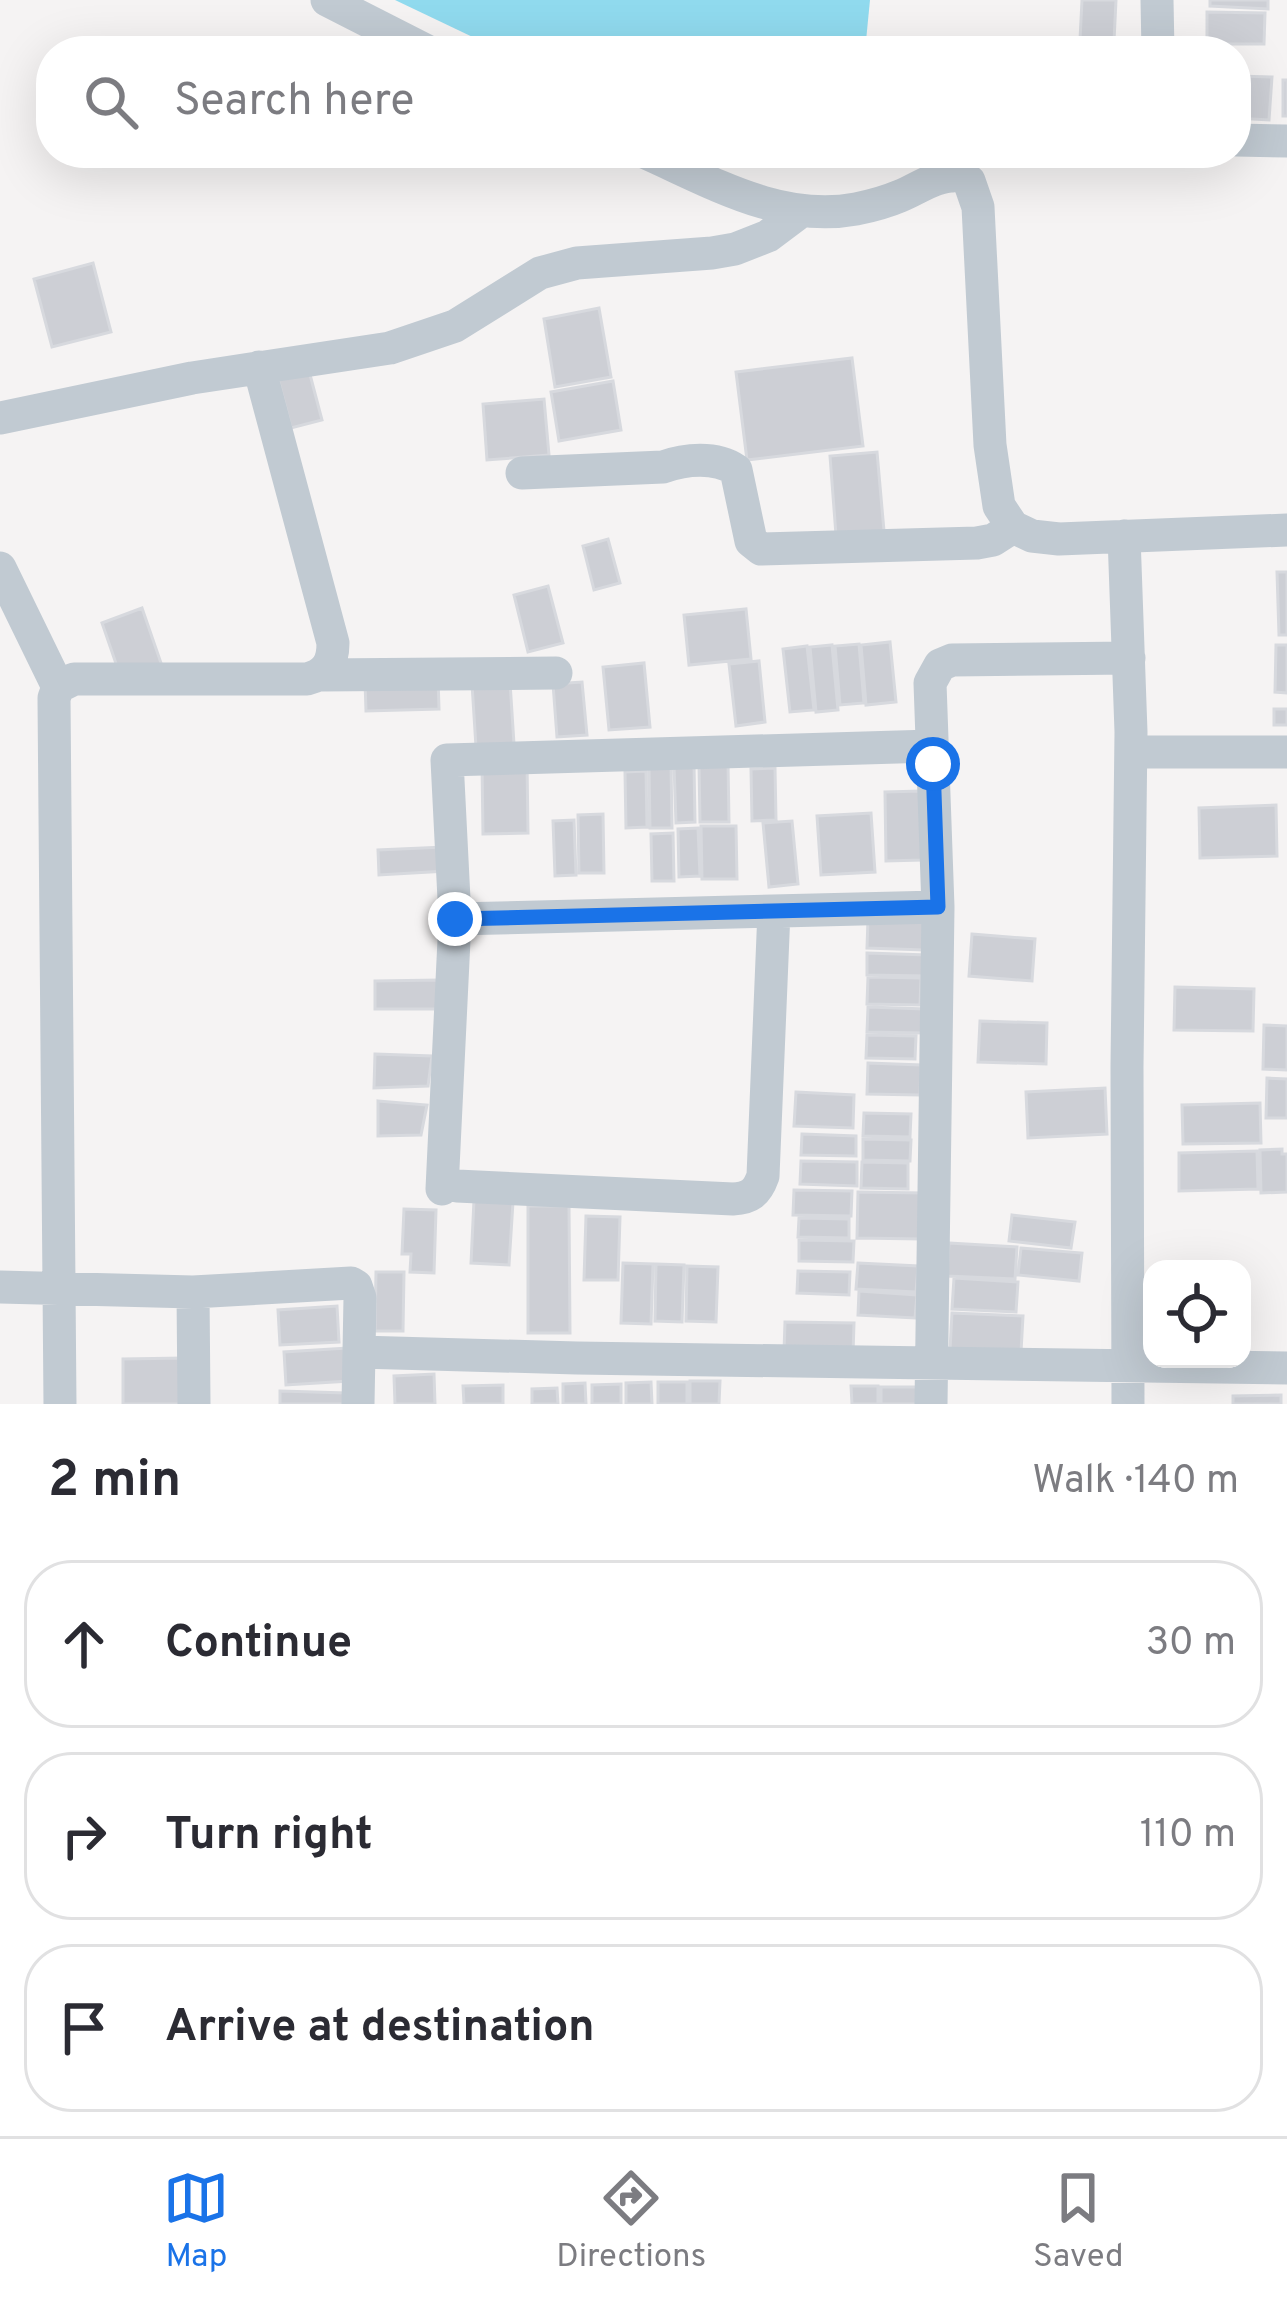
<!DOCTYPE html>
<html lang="en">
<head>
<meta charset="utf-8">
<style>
	:root { --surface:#fff; --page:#f7f7f7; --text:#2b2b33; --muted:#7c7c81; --line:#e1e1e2; --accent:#1a73e8 }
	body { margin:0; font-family:Overpass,sans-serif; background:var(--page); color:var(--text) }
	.controls { position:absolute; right:36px; bottom:36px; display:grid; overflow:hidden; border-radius:24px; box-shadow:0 12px 48px #0002 }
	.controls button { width:108px; height:108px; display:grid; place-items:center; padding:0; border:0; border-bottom:3px solid var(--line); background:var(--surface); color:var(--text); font:60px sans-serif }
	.stop { position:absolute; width:36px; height:36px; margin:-27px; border:9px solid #1a73e8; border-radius:50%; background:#fff }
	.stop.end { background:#1a73e8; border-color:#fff; box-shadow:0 3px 12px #0008 }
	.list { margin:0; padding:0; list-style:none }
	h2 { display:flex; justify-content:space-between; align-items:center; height:156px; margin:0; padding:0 48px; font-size:51px }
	h2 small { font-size:39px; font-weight:400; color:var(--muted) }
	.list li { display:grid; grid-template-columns:78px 1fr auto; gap:36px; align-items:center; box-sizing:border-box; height:168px; margin:0 24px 24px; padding:0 24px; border:3px solid var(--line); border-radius:48px }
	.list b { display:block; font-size:45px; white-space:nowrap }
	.list em { font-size:39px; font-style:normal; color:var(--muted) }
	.icon { flex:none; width:66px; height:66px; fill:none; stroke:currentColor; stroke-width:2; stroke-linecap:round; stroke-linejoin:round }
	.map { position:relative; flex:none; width:1287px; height:1404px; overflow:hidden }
	.search { position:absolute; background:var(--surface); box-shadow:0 12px 48px #0002; left:36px; right:36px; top:36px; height:132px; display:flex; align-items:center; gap:30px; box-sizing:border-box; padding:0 42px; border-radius:48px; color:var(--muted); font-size:45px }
	.sheet { height:732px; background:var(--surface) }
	nav { display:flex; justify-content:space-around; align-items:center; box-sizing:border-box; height:168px; border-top:3px solid var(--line); background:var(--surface); font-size:33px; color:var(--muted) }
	nav a { display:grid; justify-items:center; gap:6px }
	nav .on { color:var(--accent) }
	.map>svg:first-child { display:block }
</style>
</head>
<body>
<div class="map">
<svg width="1287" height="1404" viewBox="0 0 1287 1404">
	<rect width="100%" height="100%" fill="#f5f3f3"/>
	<path fill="#90daee" d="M 395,0 L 870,0 L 865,51 L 502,51 Z"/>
	<path fill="#cdcfd5" stroke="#d7d9de" stroke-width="3" d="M 1082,0 L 1116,0 L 1114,41 L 1080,40 Z
		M 1210,0 L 1268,0 L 1268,9 L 1210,6 Z
		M 1207,12 L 1265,13 L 1264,44 L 1207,44 Z
		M 1236,76 L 1272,77 L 1269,120 L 1236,118 Z
		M 1283,80 L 1287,80 L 1287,116 L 1283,116 Z
		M 93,263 L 111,332 L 52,347 L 34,279 Z
		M 599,308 L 611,377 L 555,387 L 544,319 Z
		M 852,358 L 863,446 L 747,460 L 736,372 Z
		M 308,367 L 322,420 L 291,428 L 277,375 Z
		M 613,381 L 621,430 L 559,441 L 551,392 Z
		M 544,399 L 549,455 L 487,460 L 483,404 Z
		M 877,452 L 884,531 L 836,535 L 830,456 Z
		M 608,539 L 620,583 L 594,590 L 583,546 Z
		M 1277,572 L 1287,572 L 1287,635 L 1279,635 Z
		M 548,586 L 563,643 L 528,652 L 514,595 Z
		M 142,608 L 161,663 L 121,678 L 102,623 Z
		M 746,609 L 751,659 L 689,665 L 684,615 Z
		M 890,642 L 896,702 L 866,705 L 861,645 Z
		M 859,644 L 864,703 L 840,705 L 835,646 Z
		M 832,645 L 838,710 L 816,712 L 810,647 Z
		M 1276,645 L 1287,645 L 1287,693 L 1275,692 Z
		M 807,646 L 814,710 L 790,712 L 783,649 Z
		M 759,661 L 765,722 L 736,726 L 729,664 Z
		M 644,663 L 650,727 L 609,730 L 603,667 Z
		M 438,678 L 439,709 L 366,711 L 365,681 Z
		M 510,682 L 514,744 L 476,747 L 472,684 Z
		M 582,682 L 587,735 L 557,737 L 553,684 Z
		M 1274,709 L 1287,709 L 1287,725 L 1274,725 Z
		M 527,762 L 528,833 L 483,834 L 482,764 Z
		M 728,763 L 729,822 L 700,822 L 699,764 Z
		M 694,764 L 695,822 L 676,823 L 674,765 Z
		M 671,765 L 672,828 L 650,828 L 649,766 Z
		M 775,768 L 776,820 L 752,821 L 751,769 Z
		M 646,771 L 647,827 L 626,828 L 625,772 Z
		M 921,791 L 922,860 L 886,861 L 885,792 Z
		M 1276,805 L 1277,856 L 1200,858 L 1199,808 Z
		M 871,813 L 875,872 L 821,875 L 817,816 Z
		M 603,814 L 604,873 L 579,873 L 578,815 Z
		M 574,820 L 576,875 L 555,876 L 553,821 Z
		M 792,821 L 798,884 L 769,887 L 763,823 Z
		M 701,826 L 736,826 L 737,879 L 702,879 Z
		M 698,828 L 700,876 L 679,877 L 678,829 Z
		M 673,833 L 674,881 L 652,881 L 651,834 Z
		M 444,847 L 446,871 L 379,875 L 378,850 Z
		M 868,919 L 925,920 L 924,950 L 867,948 Z
		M 972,934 L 1035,939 L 1032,981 L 969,976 Z
		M 867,953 L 927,955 L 927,976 L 867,975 Z
		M 868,977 L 921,978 L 920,1005 L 867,1004 Z
		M 439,980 L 438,1009 L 375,1009 L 375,981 Z
		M 1175,987 L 1254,989 L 1253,1031 L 1174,1030 Z
		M 868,1007 L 925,1009 L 924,1033 L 867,1032 Z
		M 980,1021 L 1047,1023 L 1046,1064 L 978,1062 Z
		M 1264,1025 L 1287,1026 L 1287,1070 L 1263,1069 Z
		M 867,1035 L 916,1036 L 915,1059 L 866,1058 Z
		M 375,1054 L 432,1056 L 428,1086 L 374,1088 Z
		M 868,1063 L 921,1065 L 920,1095 L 867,1094 Z
		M 1267,1078 L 1287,1079 L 1287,1118 L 1266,1118 Z
		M 1105,1088 L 1107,1134 L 1028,1138 L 1026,1092 Z
		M 796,1092 L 854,1095 L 853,1128 L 794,1126 Z
		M 378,1101 L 427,1105 L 421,1135 L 378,1136 Z
		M 1260,1103 L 1261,1143 L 1183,1144 L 1182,1105 Z
		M 864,1113 L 911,1114 L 910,1137 L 863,1136 Z
		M 802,1134 L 856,1136 L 856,1156 L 801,1155 Z
		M 863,1139 L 911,1140 L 910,1161 L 863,1160 Z
		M 1282,1149 L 1282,1154 L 1287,1154 L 1287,1192 L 1261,1193 L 1260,1150 Z
		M 1257,1151 L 1258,1189 L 1179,1191 L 1179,1153 Z
		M 801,1161 L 857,1162 L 857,1186 L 800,1184 Z
		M 862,1162 L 908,1163 L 908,1189 L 861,1188 Z
		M 794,1190 L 852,1191 L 851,1216 L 793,1215 Z
		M 858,1192 L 923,1193 L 922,1239 L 857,1238 Z
		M 474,1200 L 513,1202 L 509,1265 L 471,1263 Z
		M 528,1206 L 569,1206 L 570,1333 L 528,1333 Z
		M 404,1209 L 436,1210 L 434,1273 L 410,1272 L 411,1254 L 402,1254 Z
		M 1012,1215 L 1075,1222 L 1071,1248 L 1009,1241 Z
		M 586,1216 L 620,1217 L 618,1280 L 584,1280 Z
		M 799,1218 L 849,1219 L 849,1238 L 798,1237 Z
		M 799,1240 L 854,1241 L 853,1262 L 799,1261 Z
		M 949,1243 L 1017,1247 L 1015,1279 L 947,1276 Z
		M 1021,1248 L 1082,1253 L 1079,1281 L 1018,1275 Z
		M 623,1263 L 653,1264 L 651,1324 L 621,1323 Z
		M 858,1263 L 918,1266 L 916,1292 L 856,1289 Z
		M 656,1264 L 684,1265 L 682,1322 L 655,1321 Z
		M 687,1266 L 718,1267 L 716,1322 L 686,1321 Z
		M 798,1271 L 850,1272 L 849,1295 L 797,1293 Z
		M 376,1272 L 404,1272 L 403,1331 L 375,1331 Z
		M 954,1278 L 1018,1282 L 1016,1312 L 952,1309 Z
		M 859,1291 L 917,1295 L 915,1318 L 858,1315 Z
		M 337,1306 L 339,1342 L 280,1345 L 278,1310 Z
		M 952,1313 L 1023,1316 L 1021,1352 L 950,1350 Z
		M 785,1322 L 854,1323 L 853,1354 L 784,1352 Z
		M 347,1348 L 349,1381 L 286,1385 L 284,1352 Z
		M 183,1358 L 183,1404 L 123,1404 L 123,1359 Z
		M 434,1374 L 435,1404 L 395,1404 L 394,1376 Z
		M 690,1381 L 720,1381 L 719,1404 L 690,1404 Z
		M 651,1382 L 652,1404 L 626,1404 L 626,1383 Z
		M 658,1382 L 687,1382 L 687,1404 L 658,1404 Z
		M 585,1383 L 586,1404 L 563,1404 L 563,1384 Z
		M 621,1384 L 621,1404 L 592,1404 L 592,1385 Z
		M 503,1385 L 503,1404 L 464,1404 L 463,1386 Z
		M 851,1386 L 878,1386 L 878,1404 L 852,1404 Z
		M 881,1387 L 917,1387 L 917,1404 L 881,1404 Z
		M 557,1388 L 558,1404 L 532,1404 L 532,1389 Z
		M 280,1391 L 346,1393 L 345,1404 L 280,1404 Z
		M 1281,1395 L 1281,1404 L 1233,1404 L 1233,1396 Z"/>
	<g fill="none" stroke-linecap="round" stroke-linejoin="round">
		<path stroke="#c1cad2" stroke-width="33" d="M 327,0 L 427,51
			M 1157,0 L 1158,51
			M 1236,140 L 1287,141
			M 646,153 C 713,183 781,223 856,209 C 871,206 886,202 900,196 C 916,190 934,176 952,176 C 959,175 962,177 969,181 L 978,207 L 990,445 L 999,506 L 1013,527 L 1032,536 L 1059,539 L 1287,530
			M 0,418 L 192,378 L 390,348 L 455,326 L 540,273 L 577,263 L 712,253 L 735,249 L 768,236 L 800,212
			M 522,473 L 663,467 C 685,459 716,456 736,470 L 751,541 L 761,549 L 977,543 L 993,540 L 1013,527
			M 1124,536 L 1131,732 L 1127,1067 L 1128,1404
			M 0,568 L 58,687
			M 321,675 L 556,673
			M 1131,752 L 1287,752
			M 455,919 L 938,907
			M 457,1186 L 733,1199 C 750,1198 757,1193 763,1176 L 774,911
			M 442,1189 L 455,919 L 447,760 L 932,746
			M 0,1287 L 193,1292 L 351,1283 L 356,1286 L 360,1298 L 358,1404
			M 193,1292 L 194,1404
			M 359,1352 L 577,1358 L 1287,1368
			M 60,1404 L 54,698 L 58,687 L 74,679 L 307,679 C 327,674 333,662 333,643 L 259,367
			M 931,1404 L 938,907 L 930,683 L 940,665 L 952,660 L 1129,658"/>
	</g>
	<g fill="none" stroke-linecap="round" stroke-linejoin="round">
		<path stroke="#1a73e8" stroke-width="15" d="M 455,919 L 938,907 L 933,764"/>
	</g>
</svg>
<div class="controls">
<button><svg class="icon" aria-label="locate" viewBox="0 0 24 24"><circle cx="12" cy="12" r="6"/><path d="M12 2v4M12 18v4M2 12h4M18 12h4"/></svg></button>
</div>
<div class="stop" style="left:933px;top:764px"></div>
<div class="stop end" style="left:455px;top:919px"></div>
<div class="search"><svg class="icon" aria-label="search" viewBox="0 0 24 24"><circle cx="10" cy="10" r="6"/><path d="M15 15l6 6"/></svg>Search here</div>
</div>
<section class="sheet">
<h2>2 min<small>Walk · 140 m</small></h2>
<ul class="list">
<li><svg class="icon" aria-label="ahead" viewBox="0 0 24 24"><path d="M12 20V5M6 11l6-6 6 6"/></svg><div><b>Continue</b></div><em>30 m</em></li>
<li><svg class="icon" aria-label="right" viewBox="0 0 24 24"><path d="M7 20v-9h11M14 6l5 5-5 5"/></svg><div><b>Turn right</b></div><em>110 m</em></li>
<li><svg class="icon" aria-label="arrive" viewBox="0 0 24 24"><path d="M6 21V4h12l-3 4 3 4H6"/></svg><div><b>Arrive at destination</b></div></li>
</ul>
</section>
<nav>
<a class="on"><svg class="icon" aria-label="map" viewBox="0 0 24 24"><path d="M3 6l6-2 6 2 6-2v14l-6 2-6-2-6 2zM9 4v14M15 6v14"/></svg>Map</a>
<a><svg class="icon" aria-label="directions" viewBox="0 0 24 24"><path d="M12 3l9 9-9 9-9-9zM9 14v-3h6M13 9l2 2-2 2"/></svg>Directions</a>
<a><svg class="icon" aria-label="saved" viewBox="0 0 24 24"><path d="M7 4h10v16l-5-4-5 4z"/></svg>Saved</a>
</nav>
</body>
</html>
